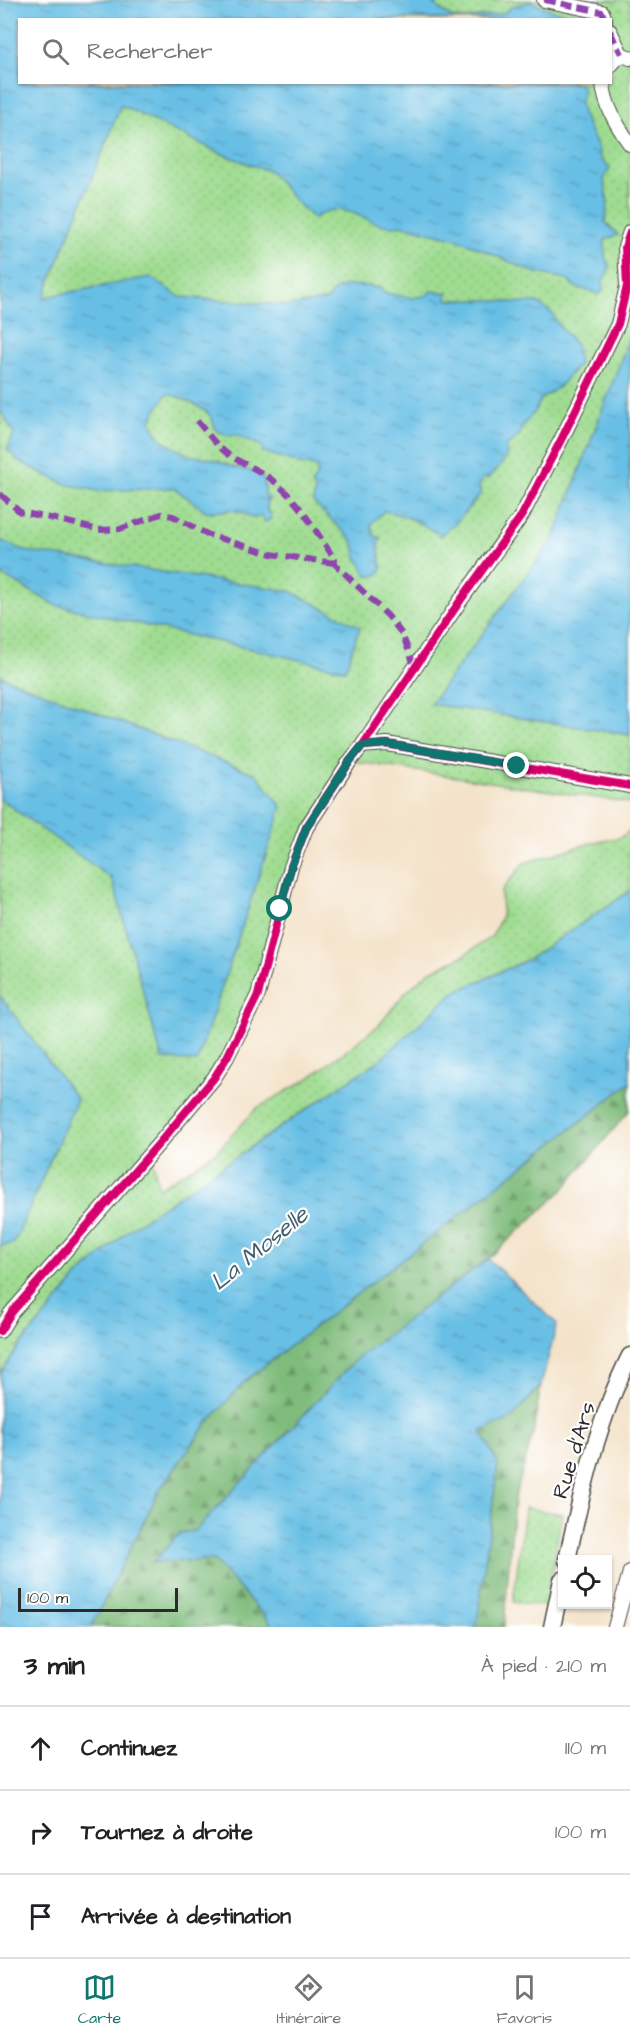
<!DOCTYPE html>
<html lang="fr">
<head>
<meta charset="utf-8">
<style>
	:root { --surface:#fff; --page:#f2f2f2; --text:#202124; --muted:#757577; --line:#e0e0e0; --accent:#0f766e }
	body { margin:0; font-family:"Architects Daughter",sans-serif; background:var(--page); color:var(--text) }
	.controls { position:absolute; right:18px; bottom:18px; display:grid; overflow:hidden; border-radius:0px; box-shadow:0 2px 4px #0004 }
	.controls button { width:54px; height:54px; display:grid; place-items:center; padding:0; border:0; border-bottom:2px solid var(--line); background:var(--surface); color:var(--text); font:30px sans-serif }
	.scale { position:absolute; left:18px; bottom:15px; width:160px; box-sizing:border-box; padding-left:6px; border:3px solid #2b2b2b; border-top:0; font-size:16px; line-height:21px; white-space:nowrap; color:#2b2b2b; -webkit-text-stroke:4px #fff; paint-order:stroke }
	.stop { position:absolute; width:18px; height:18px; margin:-14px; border:4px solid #0f766e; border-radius:50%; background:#fff }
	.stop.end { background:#0f766e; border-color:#fff; box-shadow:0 2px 6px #0008 }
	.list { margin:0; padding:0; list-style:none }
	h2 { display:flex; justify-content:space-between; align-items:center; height:78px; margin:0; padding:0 24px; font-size:26px }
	h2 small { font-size:20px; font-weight:400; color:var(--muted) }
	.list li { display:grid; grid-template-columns:39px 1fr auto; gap:18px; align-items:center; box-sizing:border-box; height:84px; padding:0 24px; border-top:2px solid var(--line) }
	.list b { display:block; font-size:22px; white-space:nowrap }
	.list em { font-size:20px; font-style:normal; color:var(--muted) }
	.icon { flex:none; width:33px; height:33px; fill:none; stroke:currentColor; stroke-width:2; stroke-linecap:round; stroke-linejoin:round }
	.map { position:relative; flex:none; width:630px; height:1627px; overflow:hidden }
	.search { position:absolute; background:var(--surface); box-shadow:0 2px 4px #0004; left:18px; right:18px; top:18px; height:66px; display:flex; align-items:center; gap:15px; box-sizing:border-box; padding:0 21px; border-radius:0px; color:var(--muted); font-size:22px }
	.sheet { height:330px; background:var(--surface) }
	nav { display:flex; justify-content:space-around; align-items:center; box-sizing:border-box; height:84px; border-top:2px solid var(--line); background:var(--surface); font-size:16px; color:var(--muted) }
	nav a { display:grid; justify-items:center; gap:3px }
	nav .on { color:var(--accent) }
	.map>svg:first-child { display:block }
</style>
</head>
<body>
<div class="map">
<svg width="630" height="1627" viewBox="0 0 630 1627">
	<defs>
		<pattern id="grass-dots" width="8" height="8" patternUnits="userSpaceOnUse" patternTransform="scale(1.5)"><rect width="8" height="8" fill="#9fdc91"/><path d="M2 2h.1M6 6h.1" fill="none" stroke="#89bd7d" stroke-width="1.8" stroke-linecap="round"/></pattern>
		<pattern id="forest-firs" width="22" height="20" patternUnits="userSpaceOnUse" patternTransform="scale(1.5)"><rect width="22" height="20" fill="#7fbc7b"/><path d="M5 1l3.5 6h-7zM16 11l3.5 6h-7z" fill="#689965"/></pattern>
		<pattern id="water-ripples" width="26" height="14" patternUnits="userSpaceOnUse" patternTransform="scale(1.5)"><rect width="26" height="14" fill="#68bfe5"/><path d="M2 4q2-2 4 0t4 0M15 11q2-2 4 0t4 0" fill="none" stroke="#569bba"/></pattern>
	</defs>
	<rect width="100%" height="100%" fill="#fff"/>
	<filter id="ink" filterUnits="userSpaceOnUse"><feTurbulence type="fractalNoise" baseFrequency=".0167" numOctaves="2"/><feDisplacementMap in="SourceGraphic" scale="12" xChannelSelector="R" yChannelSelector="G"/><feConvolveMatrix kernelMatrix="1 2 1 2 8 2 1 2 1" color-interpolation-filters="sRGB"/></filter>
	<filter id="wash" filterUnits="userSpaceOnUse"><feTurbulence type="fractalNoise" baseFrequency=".008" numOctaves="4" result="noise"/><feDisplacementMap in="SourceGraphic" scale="24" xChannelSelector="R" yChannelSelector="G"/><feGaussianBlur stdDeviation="1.35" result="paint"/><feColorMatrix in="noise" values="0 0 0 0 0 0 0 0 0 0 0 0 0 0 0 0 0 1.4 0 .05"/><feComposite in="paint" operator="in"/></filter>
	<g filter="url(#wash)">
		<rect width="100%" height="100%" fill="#f4e3ca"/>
		<path fill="url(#grass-dots)" stroke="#65845e" stroke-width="1.5" fill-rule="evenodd" d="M 0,0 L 630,0 L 630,803 L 350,761 L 306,828 L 258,995 L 227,1057 L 151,1152 L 159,1188 L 215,1153 L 257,1108 L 306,1080 L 347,1050 L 380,1024 L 405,993 L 429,972 L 463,956 L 492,936 L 502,915 L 501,891 L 524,863 L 591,843 L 620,838 L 630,831 L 630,891 L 527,960 L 453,993 L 381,1059 L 130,1229 L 79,1275 L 18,1348 L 0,1374 ZM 20,20 L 610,20 L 610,82 L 20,82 Z
			M 525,1508 L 562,1514 L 546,1606 L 513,1602 Z"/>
		<path fill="url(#forest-firs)" stroke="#557453" stroke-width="1.5" d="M 630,1083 L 629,1111 L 561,1192 L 488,1259 L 356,1359 L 195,1531 L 180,1533 L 154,1561 L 214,1560 L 274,1627 L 91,1627 L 160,1489 L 209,1421 L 246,1380 Z
			M 541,1385 L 533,1434 L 514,1500 L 504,1627 L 475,1627 L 477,1623 L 498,1464 L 481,1431 L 512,1418 Z"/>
		<path fill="url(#water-ripples)" stroke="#4a7588" stroke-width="1.5" d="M 0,0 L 434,0 L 439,9 L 453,18 L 465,19 L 504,13 L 512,6 L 531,2 L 557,12 L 595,17 L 596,19 L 20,20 L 20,82 L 580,83 L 583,89 L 580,103 L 582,113 L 598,148 L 601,160 L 610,168 L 604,179 L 608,204 L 605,222 L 618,235 L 605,240 L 605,257 L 610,267 L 603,281 L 603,291 L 599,294 L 575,287 L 566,279 L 533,272 L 458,239 L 401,225 C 368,233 347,192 314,219 L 297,203 L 271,172 L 222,154 L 121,105 L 44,297 L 150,277 L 180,297 L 292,306 L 327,300 C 337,279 361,287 380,287 L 384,293 L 413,298 L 428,295 L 430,291 L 448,293 L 447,299 L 450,300 L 488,300 L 522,303 L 536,302 L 552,313 L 558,324 L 576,345 L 579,364 L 559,387 L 541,399 L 534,413 L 524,424 L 519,436 L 507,446 C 509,461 497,469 487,479 L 484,477 L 479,485 L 481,493 L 455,524 L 440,536 C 420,522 409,516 384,511 L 371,524 L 374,536 L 381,538 L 378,545 L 382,568 L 377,575 L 368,577 L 356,555 L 353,541 L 313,502 L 315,490 L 312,484 L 318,473 L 316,467 L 308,464 L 304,466 L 296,462 L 263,452 L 262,446 L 234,434 L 230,436 L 217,431 C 213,426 214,422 211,417 C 206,408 176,395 167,394 L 156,410 L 151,421 L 157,434 L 163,441 L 188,455 L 212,459 L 239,469 L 252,471 L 262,476 L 264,482 L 266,499 L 270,498 L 267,502 L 267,512 L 270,512 L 271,519 L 265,522 L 261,516 L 254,518 L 235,510 L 207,512 L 174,488 L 98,491 L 65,484 L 16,460 L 15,456 L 7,450 L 14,433 L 0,410 Z
			M 630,336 L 630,735 L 430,704 L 554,538 Z
			M 0,540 L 25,551 L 290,591 L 360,627 L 345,670 L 55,605 L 0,574 Z
			M 0,676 L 256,774 L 282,807 L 197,1062 L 162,1059 L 112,879 L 0,799 Z
			M 630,891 L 630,1083 L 246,1380 L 209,1421 L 160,1489 L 91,1627 L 0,1627 L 0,1374 L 18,1348 L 79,1275 L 130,1229 L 381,1059 L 453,993 L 527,960 Z
			M 0,996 L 77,1099 L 14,1243 L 0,1246 Z
			M 488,1259 L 557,1324 L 541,1385 L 512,1418 L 481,1431 L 498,1464 L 477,1623 L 475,1627 L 274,1627 L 214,1560 L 153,1562 L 180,1533 L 195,1531 L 356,1359 Z"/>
	</g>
	<g filter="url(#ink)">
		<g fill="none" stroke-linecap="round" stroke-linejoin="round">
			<defs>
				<path id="minor" d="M 544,0 L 602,12 L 605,20
					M 610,31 L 621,54
					M 610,66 L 621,54 L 630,58
					M 603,82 C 604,105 618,127 630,144
					M 362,746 L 387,744 L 630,786
					M 0,1331 L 11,1313 L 162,1140 L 214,1078 L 227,1057 L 258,995 L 291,867 L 306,828 L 350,761 L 362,746 L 460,601 L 522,515 L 562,438 L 618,324 L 627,286 L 625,247 L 630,232
					M 615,1627 L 630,1572"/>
				<path id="major" d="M 567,1560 C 582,1491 598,1419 630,1356
					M 552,1627 L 562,1580"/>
			</defs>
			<use href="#minor" stroke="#494743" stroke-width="16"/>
			<use href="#major" stroke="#494743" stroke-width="19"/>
			<use href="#minor" stroke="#fff" stroke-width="14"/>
			<use href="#major" stroke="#fff" stroke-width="16"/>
			<path stroke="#8e44ad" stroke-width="6" stroke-dasharray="12 6" stroke-linecap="butt" d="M 544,0 L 602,12 L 605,20
				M 610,31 L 621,54
				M 197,421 C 208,434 218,448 232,457 C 247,466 262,471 276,483 C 301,504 317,533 335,560 L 334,563 L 388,616 L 402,634 L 415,667
				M 0,494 L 20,512 L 55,519 L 99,530 L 120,529 L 161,514 L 173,516 L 209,535 L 271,554 L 334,563"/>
			<defs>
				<path id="cycleway" d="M 362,746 L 387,744 L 630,786
					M 0,1331 L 11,1313 L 162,1140 L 214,1078 L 227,1057 L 258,995 L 291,867 L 306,828 L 350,761 L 362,746 L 460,601 L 522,515 L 562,438 L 618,324 L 627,286 L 625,247 L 630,232"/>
			</defs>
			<use href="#cycleway" stroke="#fff" stroke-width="11"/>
			<use href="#cycleway" stroke="#d6006c" stroke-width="8"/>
		</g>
	</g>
	<g fill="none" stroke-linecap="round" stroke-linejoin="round" filter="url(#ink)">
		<path stroke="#0f766e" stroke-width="8" d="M 280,909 L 291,867 L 306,828 L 350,761 L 362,746 L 387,744 L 517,766"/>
	</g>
	<g text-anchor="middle" stroke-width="4.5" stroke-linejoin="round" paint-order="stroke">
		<g font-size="22" fill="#2b2b2b" stroke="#fff">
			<text transform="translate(573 1450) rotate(-73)" y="8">Rue d'Ars</text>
		</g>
		<g font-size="24" font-style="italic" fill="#405f6c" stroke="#fff">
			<text transform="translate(259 1248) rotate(-39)" y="8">La Moselle</text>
		</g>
	</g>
</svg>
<div class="controls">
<button><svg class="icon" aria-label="locate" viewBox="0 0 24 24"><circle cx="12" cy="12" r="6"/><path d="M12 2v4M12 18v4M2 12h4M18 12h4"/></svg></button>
</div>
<div class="scale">100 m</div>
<div class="stop" style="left:280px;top:909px"></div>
<div class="stop end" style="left:517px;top:766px"></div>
<div class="search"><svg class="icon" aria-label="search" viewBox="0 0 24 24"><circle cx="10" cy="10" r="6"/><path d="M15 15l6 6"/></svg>Rechercher</div>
</div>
<section class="sheet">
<h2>3 min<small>À pied · 210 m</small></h2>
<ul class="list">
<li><svg class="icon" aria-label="ahead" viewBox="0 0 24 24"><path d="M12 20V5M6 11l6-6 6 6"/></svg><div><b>Continuez</b></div><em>110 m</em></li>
<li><svg class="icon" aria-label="right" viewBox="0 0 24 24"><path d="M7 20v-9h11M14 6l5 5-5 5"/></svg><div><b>Tournez à droite</b></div><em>100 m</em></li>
<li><svg class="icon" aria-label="arrive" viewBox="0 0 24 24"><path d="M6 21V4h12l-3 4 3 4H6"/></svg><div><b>Arrivée à destination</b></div></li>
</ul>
</section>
<nav>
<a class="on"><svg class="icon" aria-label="map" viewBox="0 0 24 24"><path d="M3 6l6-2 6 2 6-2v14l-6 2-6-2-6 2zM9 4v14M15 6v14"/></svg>Carte</a>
<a><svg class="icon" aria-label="directions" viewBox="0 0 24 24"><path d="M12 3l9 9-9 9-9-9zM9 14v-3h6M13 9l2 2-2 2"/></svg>Itinéraire</a>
<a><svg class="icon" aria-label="saved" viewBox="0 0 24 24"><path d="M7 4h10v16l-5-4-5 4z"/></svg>Favoris</a>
</nav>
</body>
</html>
